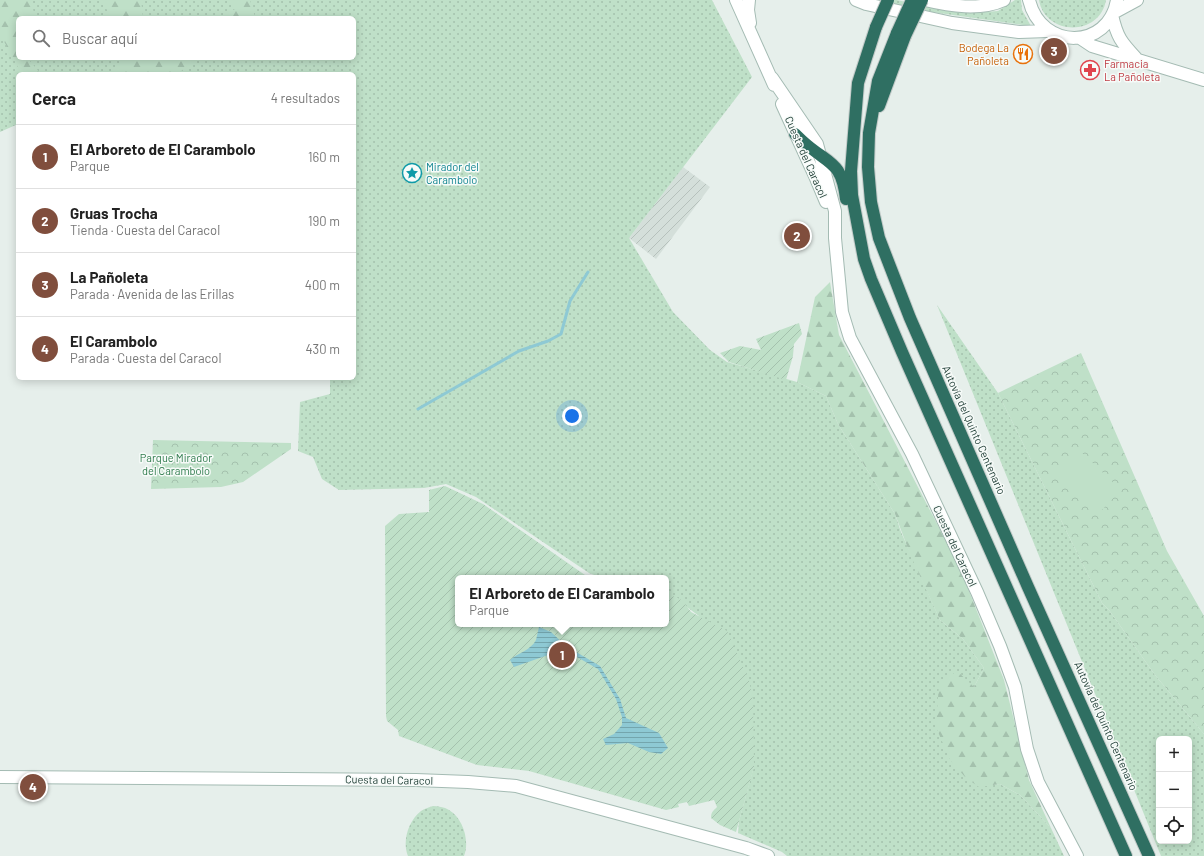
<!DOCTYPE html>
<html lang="es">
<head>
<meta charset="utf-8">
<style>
	:root { --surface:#fff; --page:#f6f6f6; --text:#222; --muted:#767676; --line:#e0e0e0; --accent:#804e3d }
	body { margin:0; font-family:Barlow,sans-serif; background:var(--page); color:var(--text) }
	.controls { position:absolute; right:12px; bottom:12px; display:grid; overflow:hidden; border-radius:6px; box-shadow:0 2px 10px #0003 }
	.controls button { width:36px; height:36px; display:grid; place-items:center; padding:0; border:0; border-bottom:1px solid var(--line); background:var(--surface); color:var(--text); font:20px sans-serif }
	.you { position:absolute; left:572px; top:416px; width:14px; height:14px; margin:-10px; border:3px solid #fff; border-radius:50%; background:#1a73e8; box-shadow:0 0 0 6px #1a73e833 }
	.badge { display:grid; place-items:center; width:26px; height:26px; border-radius:50%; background:var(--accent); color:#fff; font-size:13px; font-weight:700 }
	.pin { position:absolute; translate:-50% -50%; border:2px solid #fff; box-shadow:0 1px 4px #0006 }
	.popup { position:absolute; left:455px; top:575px; width:214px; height:52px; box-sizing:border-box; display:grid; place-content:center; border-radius:6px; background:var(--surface); filter:drop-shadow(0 1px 3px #0005); font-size:13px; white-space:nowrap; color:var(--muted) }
	.popup b { font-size:15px; color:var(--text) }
	.popup::after { content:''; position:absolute; left:50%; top:100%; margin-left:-8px; border:8px solid transparent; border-top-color:var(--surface) }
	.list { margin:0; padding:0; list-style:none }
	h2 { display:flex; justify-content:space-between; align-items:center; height:52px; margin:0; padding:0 16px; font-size:17px }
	h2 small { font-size:13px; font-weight:400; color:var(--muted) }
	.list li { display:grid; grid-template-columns:26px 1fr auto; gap:12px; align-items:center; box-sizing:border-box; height:64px; padding:0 16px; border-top:1px solid var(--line) }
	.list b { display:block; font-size:15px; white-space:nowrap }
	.list p { margin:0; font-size:13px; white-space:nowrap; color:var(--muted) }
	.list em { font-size:13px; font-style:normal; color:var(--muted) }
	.icon { flex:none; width:22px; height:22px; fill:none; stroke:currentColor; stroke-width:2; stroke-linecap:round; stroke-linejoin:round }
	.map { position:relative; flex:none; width:1204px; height:856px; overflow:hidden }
	.search { position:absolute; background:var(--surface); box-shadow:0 2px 10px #0003; left:16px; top:16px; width:340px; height:44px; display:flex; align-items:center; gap:10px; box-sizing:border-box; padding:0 14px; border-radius:6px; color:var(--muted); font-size:15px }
	.panel { position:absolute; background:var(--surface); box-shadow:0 2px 10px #0003; left:16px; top:72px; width:340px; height:308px; border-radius:6px }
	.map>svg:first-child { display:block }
</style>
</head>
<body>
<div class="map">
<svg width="1204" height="856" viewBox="0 0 1204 856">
	<defs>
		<pattern id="industrial-furrows" width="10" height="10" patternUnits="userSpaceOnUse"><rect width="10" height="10" fill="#d4dfda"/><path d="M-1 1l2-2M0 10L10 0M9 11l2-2" fill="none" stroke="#b6c1bc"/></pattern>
		<pattern id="grass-dots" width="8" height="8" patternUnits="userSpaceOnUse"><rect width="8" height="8" fill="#bfe0c8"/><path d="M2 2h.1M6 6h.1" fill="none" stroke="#a4c1ad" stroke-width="1.8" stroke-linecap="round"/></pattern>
		<pattern id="forest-firs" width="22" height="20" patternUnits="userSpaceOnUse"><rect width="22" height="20" fill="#bfe0c8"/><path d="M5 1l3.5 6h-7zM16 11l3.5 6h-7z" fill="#a4c1ad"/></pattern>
		<pattern id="park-crowns" width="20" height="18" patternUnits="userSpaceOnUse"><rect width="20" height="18" fill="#bfe0c8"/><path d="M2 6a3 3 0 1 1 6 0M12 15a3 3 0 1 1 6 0" fill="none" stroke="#a4c1ad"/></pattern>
		<pattern id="garden-furrows" width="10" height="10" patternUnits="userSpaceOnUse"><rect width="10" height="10" fill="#bfe0c8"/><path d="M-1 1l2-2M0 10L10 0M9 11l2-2" fill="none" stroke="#a4c1ad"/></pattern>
		<pattern id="water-rules" width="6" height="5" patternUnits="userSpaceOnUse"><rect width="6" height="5" fill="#8ec9d4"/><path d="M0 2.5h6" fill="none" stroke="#74a5ad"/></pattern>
	</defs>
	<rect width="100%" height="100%" fill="#e6efeb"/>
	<path fill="url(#industrial-furrows)" d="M 683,167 L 710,187 L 656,259 L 629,238 Z"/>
	<path fill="url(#grass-dots)" fill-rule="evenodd" d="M 0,0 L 712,0 L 752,77 L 629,238 L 673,312 L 710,350 L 727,362 L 797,382 L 826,396 L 838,424 L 895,514 L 901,532 L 940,620 L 963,639 L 984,668 L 974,687 L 979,786 L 1000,784 L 1020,795 L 1051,828 L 1064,856 L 787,856 L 782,852 L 738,833 L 739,821 L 754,766 L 699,616 L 687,607 L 666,600 L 666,578 L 602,578 L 589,573 L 476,497 L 446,484 L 424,488 L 339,490 L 322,479 L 313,457 L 298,451 L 300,402 L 330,394 L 330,378 L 354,378 L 354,74 L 18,74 L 18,124 L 0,132 ZM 18,18 L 354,18 L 354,58 L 18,58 Z
		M 878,0 L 897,0 L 938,9 L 971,13 L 998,11 L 1015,0 L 1021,0 L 1022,10 L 1031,26 L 932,12 Z
		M 1039,0 L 1106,0 C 1100,37 1045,36 1039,0 Z
		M 937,305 L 998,393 L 1102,603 L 1109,610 L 1155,675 L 1204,734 L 1204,856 L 1161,856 ZM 1159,739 L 1189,739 L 1189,841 L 1159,841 Z
		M 433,806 C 438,806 444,807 449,810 C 463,818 470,841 464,856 L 408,856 C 402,842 408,821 421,811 C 424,809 429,807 433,806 Z"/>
	<path fill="url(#forest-firs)" d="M 0,0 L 31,0 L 35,18 L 18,18 L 18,58 L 30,58 L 29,60 L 41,74 L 19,74 L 18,67 L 0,34 Z
		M 103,0 L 141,0 L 143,18 L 110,18 Z
		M 232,0 L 250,0 L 255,17 L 220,18 L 235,9 Z
		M 126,58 L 199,58 L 177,74 L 113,74 Z
		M 830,282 L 839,335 L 960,568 L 1004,680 L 1029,780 L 1051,828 L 1020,795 L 1000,784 L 979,787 L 966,778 L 950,760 L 936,727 L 939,684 L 957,671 L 974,687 L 984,668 L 963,639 L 940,620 L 910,554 L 895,514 L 838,424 L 826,396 L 797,382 L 815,297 Z"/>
	<path fill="url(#park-crowns)" d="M 1081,353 L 1167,551 L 1204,616 L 1204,734 L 1155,675 L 1109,610 L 1102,603 L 998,393 Z
		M 153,440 L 291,443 L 291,449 L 243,482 L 221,487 L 151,489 Z"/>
	<path fill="url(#garden-furrows)" d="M 799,323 L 802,334 L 794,344 L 793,356 L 786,380 L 729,362 L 720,353 L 740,346 L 761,350 L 756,339 Z
		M 445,486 L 483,504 L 585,575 L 591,578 L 458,578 L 458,624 L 666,624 L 667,595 L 676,597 L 683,601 L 691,612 L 727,631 L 749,680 L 753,701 L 754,767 L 736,832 L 720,825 L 711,818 C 711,812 713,811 717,807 L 714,800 L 689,806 L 687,802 L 678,804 L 679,807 L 666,810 L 529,771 L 477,765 L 399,736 L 398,730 L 387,721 L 386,716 L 385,526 L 399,514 L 429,512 L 429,490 Z"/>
	<path fill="#bfe0c8" d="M 1077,448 L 1121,490 L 1098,514 L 1054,472 Z"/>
	<path fill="url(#water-rules)" d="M 539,627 L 551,632 L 566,646 L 600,666 L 620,699 L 626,718 L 659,733 L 668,748 L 661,754 L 649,752 L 628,743 L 606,745 L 603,739 L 614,734 L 622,725 L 622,717 L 616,699 L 598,669 L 570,653 L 548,655 L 514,667 L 510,660 C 518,653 531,650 536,640 C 537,636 538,631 539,627 Z"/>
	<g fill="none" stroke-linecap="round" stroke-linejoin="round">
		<path stroke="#8ec9d4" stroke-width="3" d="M 418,409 L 519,351 L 548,341 L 561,334 L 570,301 L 588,272"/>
		<defs>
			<path id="secondary" d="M 736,0 L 774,85
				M 749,0 L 748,10 L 750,23
				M 856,0 L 866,4 L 952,23 L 1019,32 L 1048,31
				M 925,0 C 950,6 980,11 1004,0
				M 1029,0 C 1041,51 1109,50 1117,0
				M 1113,13 L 1137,0
				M 1112,15 C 1117,37 1121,42 1136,58
				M 1080,38 L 1092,46 L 1204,80
				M 772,78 L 817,144 L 835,211 L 835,238 L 842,312 L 850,338 L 912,454 L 977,592 L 1000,646 L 1015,687 L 1027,749 L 1038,782 L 1077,856
				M 782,104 L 815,176 L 826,202
				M 0,777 L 416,780 L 468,782 L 516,786 L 746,848 L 768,856"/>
			<path id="highway" d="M 876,27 L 858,83 L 851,171 L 852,195 L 864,259 L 871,279 L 902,352 L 1126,856
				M 897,33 L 878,81 L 869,133 L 868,167 L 871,202 L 879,238 L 910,318 L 1028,587 L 1149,856
				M 879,106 L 905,36
				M 795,134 C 799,138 803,142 807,145 C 831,165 842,163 846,199"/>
		</defs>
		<use href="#secondary" stroke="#a4bbb3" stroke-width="14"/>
		<use href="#highway" stroke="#c2cac8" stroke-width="14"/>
		<use href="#secondary" stroke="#fff" stroke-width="12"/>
		<use href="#highway" stroke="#2f6f62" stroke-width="12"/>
		<defs>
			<path id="highway-bridge" d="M 876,27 L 888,0
				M 897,33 L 912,0
				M 905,36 L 922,0"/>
		</defs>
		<use href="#highway-bridge" stroke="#c2cac8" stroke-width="14" stroke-linecap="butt"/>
		<use href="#highway-bridge" stroke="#2f6f62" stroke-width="12"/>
	</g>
	<defs>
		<symbol id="restaurant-ring" viewBox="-11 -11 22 22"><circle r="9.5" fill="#f7fbf9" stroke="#e8710a" stroke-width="1.5"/><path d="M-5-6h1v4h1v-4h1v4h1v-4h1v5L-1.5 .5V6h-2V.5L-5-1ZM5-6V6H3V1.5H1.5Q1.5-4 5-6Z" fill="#e8710a"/></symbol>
		<symbol id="pharmacy-ring" viewBox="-11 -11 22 22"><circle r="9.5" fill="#f7fbf9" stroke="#e0444e" stroke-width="1.5"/><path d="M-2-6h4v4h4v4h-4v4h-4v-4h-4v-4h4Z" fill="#e0444e"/></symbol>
		<symbol id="sight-ring" viewBox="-11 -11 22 22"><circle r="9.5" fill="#f7fbf9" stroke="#0f9aa8" stroke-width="1.5"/><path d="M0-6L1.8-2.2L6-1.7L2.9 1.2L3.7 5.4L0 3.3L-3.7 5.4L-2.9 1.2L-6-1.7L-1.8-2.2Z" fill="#0f9aa8"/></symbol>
	</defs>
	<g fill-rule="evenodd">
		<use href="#restaurant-ring" x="1012" y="43" width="22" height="22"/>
		<use href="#pharmacy-ring" x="1079" y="59" width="22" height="22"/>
		<use href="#sight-ring" x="401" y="162" width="22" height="22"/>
	</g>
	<g text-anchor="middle" stroke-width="3" stroke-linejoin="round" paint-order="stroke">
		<g font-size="11" fill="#c56008" stroke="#f7fbf9" text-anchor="end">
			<text x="1009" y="52">Bodega La<tspan x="1009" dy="13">Pañoleta</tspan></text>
		</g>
		<g font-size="11" fill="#be3a42" stroke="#f7fbf9" text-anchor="start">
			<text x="1104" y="68">Farmacia<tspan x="1104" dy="13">La Pañoleta</tspan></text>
		</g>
		<g font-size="11" fill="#24423a" stroke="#f7fbf9">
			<text transform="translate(806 157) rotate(66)" y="4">Cuesta del Caracol</text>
			<text transform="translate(974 430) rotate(66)" y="4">Autovía del Quinto Centenario</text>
			<text transform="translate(955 546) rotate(65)" y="4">Cuesta del Caracol</text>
			<text transform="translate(1106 726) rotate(66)" y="4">Autovía del Quinto Centenario</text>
			<text transform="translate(389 780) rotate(1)" y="4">Cuesta del Caracol</text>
		</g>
		<g font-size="11" fill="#0d838f" stroke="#f7fbf9" text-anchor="start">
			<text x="426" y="171">Mirador del<tspan x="426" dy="13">Carambolo</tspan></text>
		</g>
		<g font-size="11" fill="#2d7a4b" stroke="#f7fbf9">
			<text x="176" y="462">Parque Mirador<tspan x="176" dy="13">del Carambolo</tspan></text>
		</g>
	</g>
</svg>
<div class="controls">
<button>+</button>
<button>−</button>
<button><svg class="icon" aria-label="locate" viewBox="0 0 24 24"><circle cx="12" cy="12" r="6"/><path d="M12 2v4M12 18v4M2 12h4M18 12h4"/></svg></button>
</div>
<div class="you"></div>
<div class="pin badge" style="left:562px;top:655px">1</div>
<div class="popup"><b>El Arboreto de El Carambolo</b>Parque</div>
<div class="pin badge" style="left:797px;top:236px">2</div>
<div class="pin badge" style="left:1054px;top:51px">3</div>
<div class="pin badge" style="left:33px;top:787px">4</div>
<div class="search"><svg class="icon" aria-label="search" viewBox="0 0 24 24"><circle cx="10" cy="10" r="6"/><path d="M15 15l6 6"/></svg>Buscar aquí</div>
<section class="panel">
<h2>Cerca<small>4 resultados</small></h2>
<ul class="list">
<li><span class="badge">1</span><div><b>El Arboreto de El Carambolo</b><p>Parque</p></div><em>160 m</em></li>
<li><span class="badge">2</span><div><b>Gruas Trocha</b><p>Tienda · Cuesta del Caracol</p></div><em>190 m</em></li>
<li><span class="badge">3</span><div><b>La Pañoleta</b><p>Parada · Avenida de las Erillas</p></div><em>400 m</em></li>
<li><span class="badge">4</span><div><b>El Carambolo</b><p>Parada · Cuesta del Caracol</p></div><em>430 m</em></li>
</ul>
</section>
</div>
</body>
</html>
